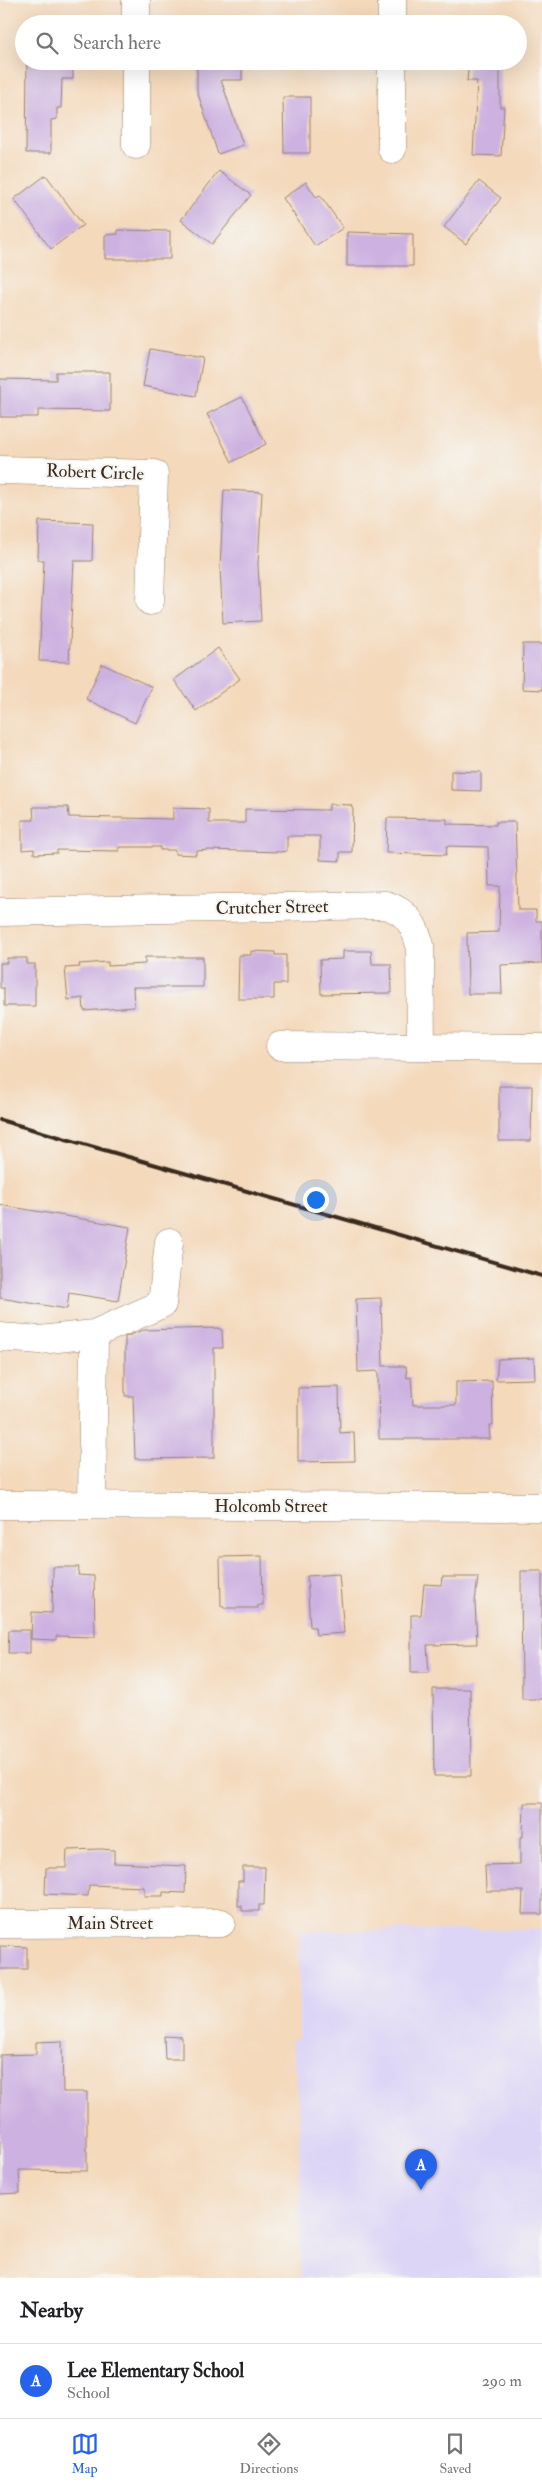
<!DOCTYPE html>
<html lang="en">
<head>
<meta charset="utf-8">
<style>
	:root { --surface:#fff; --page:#f2f2f2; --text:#202124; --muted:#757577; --line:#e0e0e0; --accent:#2563eb }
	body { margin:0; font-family:"IM FELL Double Pica",serif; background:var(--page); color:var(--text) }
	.you { position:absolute; left:315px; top:1199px; width:18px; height:18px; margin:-12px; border:4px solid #fff; border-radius:50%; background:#1a73e8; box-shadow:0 0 0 8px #1a73e833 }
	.badge { display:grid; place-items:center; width:32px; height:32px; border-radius:50%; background:var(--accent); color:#fff; font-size:16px; font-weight:700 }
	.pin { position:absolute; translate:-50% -41px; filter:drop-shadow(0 1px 2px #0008) }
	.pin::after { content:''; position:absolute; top:26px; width:18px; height:15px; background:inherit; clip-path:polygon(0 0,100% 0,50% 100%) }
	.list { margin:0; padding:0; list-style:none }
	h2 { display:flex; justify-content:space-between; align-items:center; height:65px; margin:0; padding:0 20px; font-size:21px }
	h2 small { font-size:16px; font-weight:400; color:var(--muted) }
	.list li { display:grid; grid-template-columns:32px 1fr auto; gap:15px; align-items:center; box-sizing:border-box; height:75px; padding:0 20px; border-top:1px solid var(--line) }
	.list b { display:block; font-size:19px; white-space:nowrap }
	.list p { margin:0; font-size:16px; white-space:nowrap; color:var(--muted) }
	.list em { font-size:16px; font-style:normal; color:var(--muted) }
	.icon { flex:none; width:28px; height:28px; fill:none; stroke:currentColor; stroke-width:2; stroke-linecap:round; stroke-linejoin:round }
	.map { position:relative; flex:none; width:542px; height:2278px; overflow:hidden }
	.search { position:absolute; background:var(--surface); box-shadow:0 5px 20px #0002; left:15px; right:15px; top:15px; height:55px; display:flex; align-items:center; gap:12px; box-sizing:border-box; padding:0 18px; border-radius:28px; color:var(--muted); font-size:19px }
	.sheet { height:140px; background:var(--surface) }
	nav { display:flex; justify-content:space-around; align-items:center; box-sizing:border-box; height:70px; border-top:1px solid var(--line); background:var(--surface); font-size:14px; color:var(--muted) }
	nav a { display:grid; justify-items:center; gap:2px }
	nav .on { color:var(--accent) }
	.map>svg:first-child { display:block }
</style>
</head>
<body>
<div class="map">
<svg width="542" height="2278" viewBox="0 0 542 2278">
	<rect width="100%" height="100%" fill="#f6f6f2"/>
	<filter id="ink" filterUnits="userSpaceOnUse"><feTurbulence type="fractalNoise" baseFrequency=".02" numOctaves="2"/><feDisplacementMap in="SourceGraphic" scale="10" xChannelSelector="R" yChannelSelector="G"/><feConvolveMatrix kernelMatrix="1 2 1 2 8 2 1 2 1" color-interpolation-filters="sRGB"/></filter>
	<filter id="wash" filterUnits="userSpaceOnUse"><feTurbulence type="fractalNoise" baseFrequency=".0096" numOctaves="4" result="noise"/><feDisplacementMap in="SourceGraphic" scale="20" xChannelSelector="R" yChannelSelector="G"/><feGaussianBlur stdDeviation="1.12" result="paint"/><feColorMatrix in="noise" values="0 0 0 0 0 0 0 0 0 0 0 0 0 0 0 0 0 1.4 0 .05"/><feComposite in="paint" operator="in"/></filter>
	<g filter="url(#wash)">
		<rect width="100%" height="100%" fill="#f4d9bb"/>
		<path fill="#ddd5f6" d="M 542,1929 L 542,2278 L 300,2278 L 299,2102 L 292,2039 L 299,2038 L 299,1931 Z"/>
		<g id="blocks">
			<path fill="#cdb2e1" d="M 27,61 L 73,61 L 73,79 L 62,79 L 61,108 L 57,108 L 57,119 L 51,120 L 51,153 L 26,153 Z
				M 197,61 L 242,61 L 242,80 L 221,80 L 243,145 L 218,154 L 197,91 Z
				M 469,61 L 500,61 L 500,107 L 504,107 L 501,156 L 473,155 L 477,81 L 467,81 Z
				M 283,97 L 310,97 L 310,153 L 284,153 Z
				M 219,171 L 251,195 L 212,244 L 181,220 Z
				M 46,175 L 83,225 L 51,249 L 14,199 Z
				M 479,181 L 501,198 L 466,244 L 444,227 Z
				M 306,182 L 316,197 L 320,195 L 343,228 L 315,246 L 283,198 Z
				M 118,230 L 170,231 L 170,259 L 105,259 L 105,235 L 118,234 Z
				M 347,232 L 413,234 L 413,266 L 347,266 Z
				M 150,349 L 203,358 L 196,396 L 143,386 Z
				M 56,372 L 110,372 L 110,411 L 38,410 L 38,417 L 0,417 L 0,379 L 56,380 Z
				M 242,397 L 266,444 L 232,462 L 207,414 Z
				M 224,490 L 262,492 L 258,564 L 261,621 L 223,623 L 220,568 Z
				M 39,521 L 93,523 L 92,561 L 74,561 L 69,662 L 39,661 L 44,560 L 38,560 Z
				M 523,644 L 542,644 L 542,690 L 522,689 Z
				M 218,648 L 240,679 L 196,711 L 174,680 Z
				M 102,664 L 152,687 L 135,723 L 86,699 Z
				M 451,771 L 481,772 L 481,791 L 451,790 Z
				M 329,804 L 351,805 L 353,810 L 352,852 L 340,852 L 340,861 L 320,860 L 320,836 L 287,836 L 287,851 L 280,852 L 208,850 L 196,851 L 196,855 L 175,854 L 175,850 L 160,850 L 160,847 L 119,847 L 119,851 L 57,850 L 57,853 L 34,854 L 34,849 L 22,850 L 22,820 L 34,820 L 33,807 L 68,807 L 69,817 L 173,819 L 173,808 L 209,809 L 209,823 L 245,823 L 245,809 L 329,810 Z
				M 387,818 L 447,819 L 447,824 L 496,825 L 496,822 L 515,822 L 518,910 L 536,910 L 536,921 L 542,921 L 542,963 L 501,965 L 502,994 L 468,994 L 467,933 L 499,932 L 500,886 L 489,886 L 488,847 L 447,846 L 446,855 L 386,853 Z
				M 251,951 L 275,952 L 275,955 L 286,955 L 286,984 L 274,984 L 274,999 L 238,999 L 239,955 L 251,955 Z
				M 343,951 L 371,951 L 372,964 L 391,964 L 392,993 L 321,994 L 320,960 L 343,959 Z
				M 145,957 L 203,957 L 203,987 L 133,987 L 134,1007 L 84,1011 L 83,998 L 68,1000 L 65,968 L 80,967 L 79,964 L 108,962 L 108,966 L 145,964 Z
				M 7,958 L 27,958 L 27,964 L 35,964 L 35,1006 L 4,1006 L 4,988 L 0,988 L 0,963 L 7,963 Z
				M 499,1086 L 532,1086 L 531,1141 L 499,1141 Z
				M 0,1205 L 130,1227 L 118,1301 L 69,1293 L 67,1309 L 0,1298 Z
				M 381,1298 L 383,1366 L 406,1366 L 407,1378 L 411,1377 L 413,1405 L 456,1405 L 456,1382 L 492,1381 L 493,1425 L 489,1425 L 490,1439 L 379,1439 L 378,1371 L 358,1372 L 356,1299 Z
				M 217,1328 L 222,1330 L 223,1348 L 214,1348 L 214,1458 L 135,1459 L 133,1396 L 125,1396 L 125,1337 L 143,1330 Z
				M 534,1358 L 535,1379 L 496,1380 L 498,1359 Z
				M 339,1387 L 340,1433 L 354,1432 L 355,1461 L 298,1462 L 298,1388 Z
				M 262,1556 L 263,1605 L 258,1605 L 258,1608 L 224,1608 L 224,1606 L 221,1606 L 220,1557 Z
				M 53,1567 L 79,1567 L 78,1575 L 94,1576 L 95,1637 L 56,1636 L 56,1640 L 31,1639 L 32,1612 L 52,1613 Z
				M 521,1571 L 542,1571 L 542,1699 L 522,1699 Z
				M 339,1574 L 344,1633 L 316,1635 L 315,1627 L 310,1627 L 307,1576 Z
				M 442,1577 L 478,1577 L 475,1602 L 477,1644 L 427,1645 L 429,1673 L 411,1673 L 411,1615 L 421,1615 L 424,1584 L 441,1585 Z
				M 9,1630 L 30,1630 L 30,1653 L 8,1653 Z
				M 433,1689 L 470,1689 L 471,1776 L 434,1776 Z
				M 524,1803 L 542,1803 L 542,1914 L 522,1914 L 523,1891 L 486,1891 L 485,1865 L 520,1864 L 520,1837 L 523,1837 Z
				M 101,1849 L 114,1850 L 114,1863 L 186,1866 L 185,1893 L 163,1892 L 163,1896 L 144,1896 L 144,1887 L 89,1885 L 88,1896 L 45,1894 L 46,1868 L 66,1868 L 67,1850 Z
				M 243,1867 L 265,1867 L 264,1905 L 259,1905 L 259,1911 L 242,1911 L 242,1906 L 238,1906 L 238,1881 L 243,1881 Z
				M 0,1946 L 27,1947 L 27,1969 L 0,1969 Z
				M 164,2036 L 182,2037 L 182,2059 L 165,2059 Z
				M 62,2041 L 63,2092 L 87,2092 L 87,2171 L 19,2170 L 20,2193 L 0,2194 L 0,2055 L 36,2054 L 36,2042 Z"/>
		</g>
	</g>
	<g filter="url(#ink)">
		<use href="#blocks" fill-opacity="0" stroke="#98826c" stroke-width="1"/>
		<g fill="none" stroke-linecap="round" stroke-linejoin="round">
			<defs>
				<path id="minor" d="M 136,0 L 136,24
					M 392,24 L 392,0
					M 136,61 L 136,145
					M 392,149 L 392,61
					M 0,470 L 154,474 L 150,601
					M 0,912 L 386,905 C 407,912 414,924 420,945 L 421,1047
					M 280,1046 L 542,1048
					M 94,1334 L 162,1304 L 169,1242
					M 0,1337 L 40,1340 L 94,1334 L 92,1505
					M 0,1505 L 542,1507
					M 0,1924 L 221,1923"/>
			</defs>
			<use href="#minor" stroke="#98826c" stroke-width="29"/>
			<use href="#minor" stroke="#fff" stroke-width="28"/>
			<path stroke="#3b2a1e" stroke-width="4" d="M 0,1120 L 542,1276"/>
		</g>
	</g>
	<g text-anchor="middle" stroke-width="4.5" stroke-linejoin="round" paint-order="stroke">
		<g font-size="18" fill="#3b2a1e" stroke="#f6f6f2">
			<text transform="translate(95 472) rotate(2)" y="6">Robert Circle</text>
			<text transform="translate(272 907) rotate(-1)" y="6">Crutcher Street</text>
			<text x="271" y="1512">Holcomb Street</text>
			<text x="110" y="1929">Main Street</text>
		</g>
	</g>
</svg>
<div class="you"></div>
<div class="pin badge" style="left:421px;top:2190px">A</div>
<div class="search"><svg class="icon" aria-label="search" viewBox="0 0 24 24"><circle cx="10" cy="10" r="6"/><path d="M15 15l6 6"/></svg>Search here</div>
</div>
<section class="sheet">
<h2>Nearby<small></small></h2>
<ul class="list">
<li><span class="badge">A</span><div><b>Lee Elementary School</b><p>School</p></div><em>290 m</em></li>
</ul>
</section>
<nav>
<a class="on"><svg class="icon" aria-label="map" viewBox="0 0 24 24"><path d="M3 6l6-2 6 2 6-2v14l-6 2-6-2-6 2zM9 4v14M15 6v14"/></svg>Map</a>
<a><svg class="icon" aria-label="directions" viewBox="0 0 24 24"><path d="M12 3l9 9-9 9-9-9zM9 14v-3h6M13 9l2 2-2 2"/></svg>Directions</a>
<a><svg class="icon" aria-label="saved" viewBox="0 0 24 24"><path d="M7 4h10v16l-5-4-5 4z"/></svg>Saved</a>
</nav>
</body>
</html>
